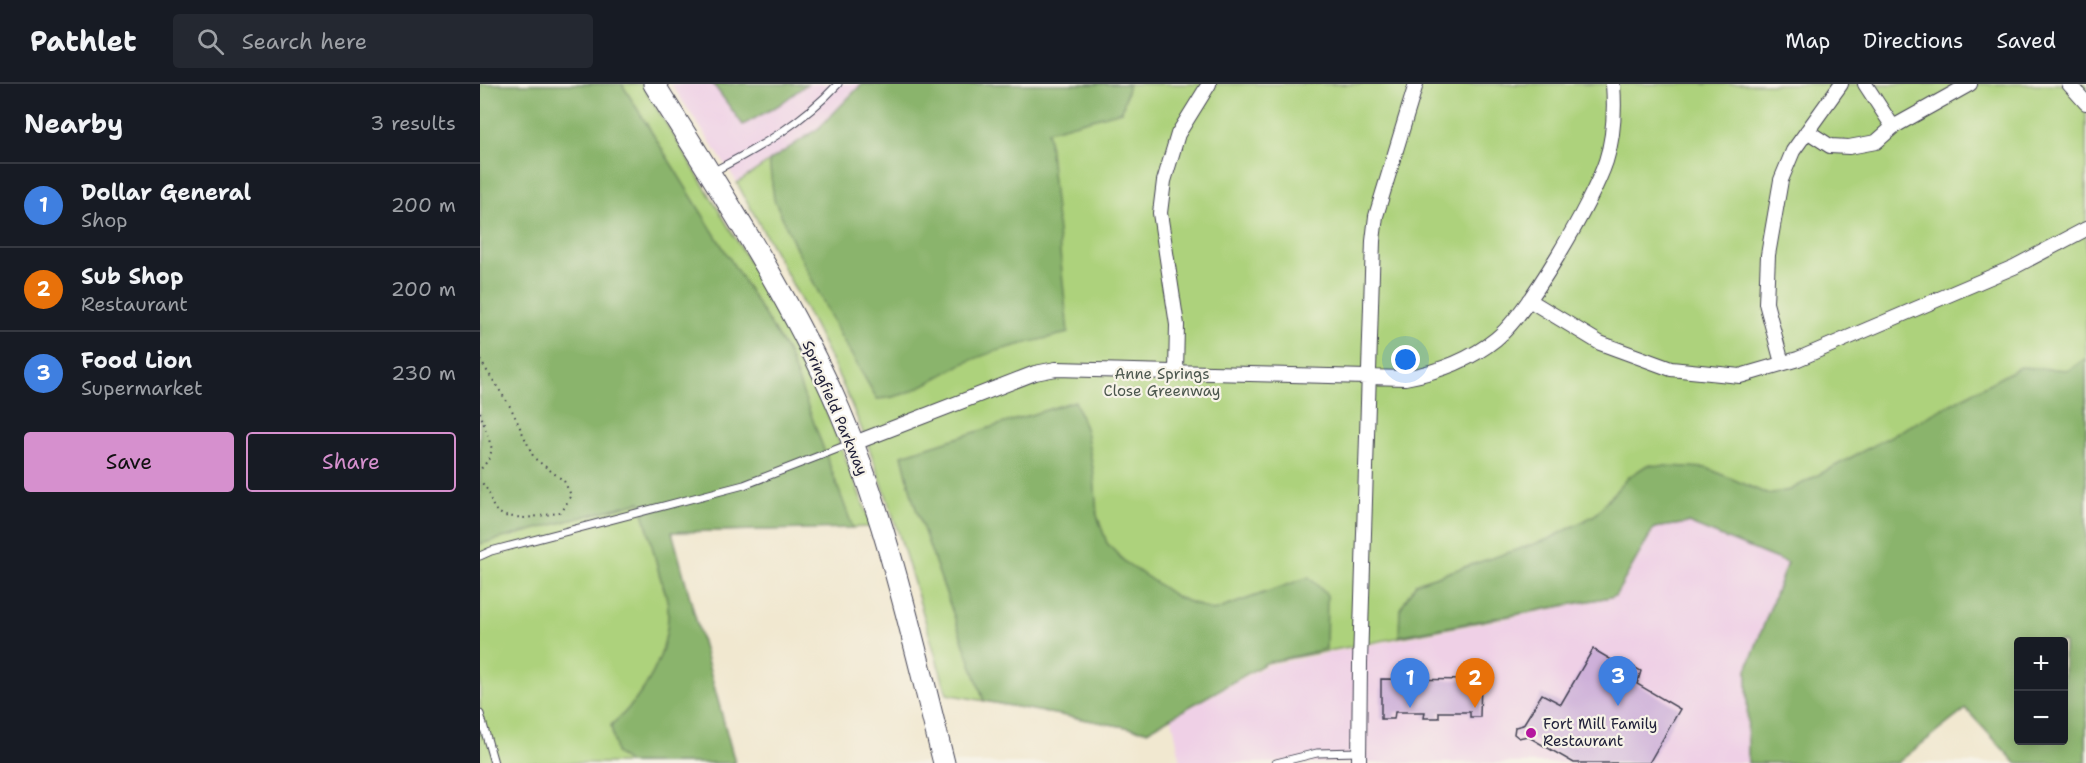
<!DOCTYPE html>
<html lang="en">
<head>
<meta charset="utf-8">
<style>
	:root { --surface:#171b24; --page:#242831; --text:#f1f3f6; --muted:#9ea1a6; --line:#363941; --accent:#d690ce }
	body { margin:0; font-family:"Shantell Sans",sans-serif; background:var(--page); color:var(--text) }
	.controls { position:absolute; right:18px; bottom:18px; display:grid; overflow:hidden; border-radius:6px; box-shadow:0 3px 15px #0003 }
	.controls button { width:54px; height:54px; display:grid; place-items:center; padding:0; border:0; border-bottom:2px solid var(--line); background:var(--surface); color:var(--text); font:30px sans-serif }
	.you { position:absolute; left:926px; top:276px; width:21px; height:21px; margin:-15px; border:4px solid #fff; border-radius:50%; background:#1a73e8; box-shadow:0 0 0 9px #1a73e833 }
	.badge { display:grid; place-items:center; width:39px; height:39px; border-radius:50%; background:var(--accent); color:#fff; font-size:20px; font-weight:700 }
	.pin { position:absolute; translate:-50% -50px; filter:drop-shadow(0 2px 3px #0008) }
	.pin::after { content:''; position:absolute; top:32px; width:21px; height:18px; background:inherit; clip-path:polygon(0 0,100% 0,50% 100%) }
	.list { margin:0; padding:0; list-style:none }
	h2 { display:flex; justify-content:space-between; align-items:center; height:78px; margin:0; padding:0 24px; font-size:26px }
	h2 small { font-size:20px; font-weight:400; color:var(--muted) }
	.list li { display:grid; grid-template-columns:39px 1fr auto; gap:18px; align-items:center; box-sizing:border-box; height:84px; padding:0 24px; border-top:2px solid var(--line) }
	.list b { display:block; font-size:22px; white-space:nowrap }
	.list p { margin:0; font-size:20px; white-space:nowrap; color:var(--muted) }
	.list em { font-size:20px; font-style:normal; color:var(--muted) }
	.actions { display:flex; gap:12px; padding:18px 24px }
	.actions a { flex:1; padding:14px 0; border:2px solid var(--accent); border-radius:6px; text-align:center; font-size:21px; color:var(--accent) }
	.actions .main { background:var(--accent); color:#111 }
	.icon { flex:none; width:33px; height:33px; fill:none; stroke:currentColor; stroke-width:2; stroke-linecap:round; stroke-linejoin:round }
	.map { position:relative; flex:none; width:1606px; height:679px; overflow:hidden }
	header { display:flex; align-items:center; gap:36px; box-sizing:border-box; height:84px; padding:0 30px; background:var(--surface); border-bottom:2px solid var(--line) }
	header strong { font-size:28px }
	nav { display:flex; gap:33px; margin-inline-start:auto; font-size:21px }
	.search { width:420px; height:54px; background:var(--page); display:flex; align-items:center; gap:15px; box-sizing:border-box; padding:0 21px; border-radius:6px; color:var(--muted); font-size:22px }
	main { display:flex }
	aside { flex:1; background:var(--surface) }
	.map>svg:first-child { display:block }
</style>
</head>
<body>
<header>
<strong>Pathlet</strong>
<div class="search"><svg class="icon" aria-label="search" viewBox="0 0 24 24"><circle cx="10" cy="10" r="6"/><path d="M15 15l6 6"/></svg>Search here</div>
<nav><a>Map</a><a>Directions</a><a>Saved</a></nav>
</header>
<main>
<aside>
<h2>Nearby<small>3 results</small></h2>
<ul class="list">
<li><span class="badge" style="background:#3f7fe0">1</span><div><b>Dollar General</b><p>Shop</p></div><em>200 m</em></li>
<li><span class="badge" style="background:#e8710a">2</span><div><b>Sub Shop</b><p>Restaurant</p></div><em>200 m</em></li>
<li><span class="badge" style="background:#3f7fe0">3</span><div><b>Food Lion</b><p>Supermarket</p></div><em>230 m</em></li>
</ul>
<div class="actions"><a class="main">Save</a><a>Share</a></div>
</aside>
<div class="map">
<svg width="1606" height="679" viewBox="0 0 1606 679">
	<rect width="100%" height="100%" fill="#f7f3e8"/>
	<filter id="ink" filterUnits="userSpaceOnUse"><feTurbulence type="fractalNoise" baseFrequency=".0167" numOctaves="2"/><feDisplacementMap in="SourceGraphic" scale="12" xChannelSelector="R" yChannelSelector="G"/><feConvolveMatrix kernelMatrix="1 2 1 2 8 2 1 2 1" color-interpolation-filters="sRGB"/></filter>
	<filter id="wash" filterUnits="userSpaceOnUse"><feTurbulence type="fractalNoise" baseFrequency=".008" numOctaves="4" result="noise"/><feDisplacementMap in="SourceGraphic" scale="24" xChannelSelector="R" yChannelSelector="G"/><feGaussianBlur stdDeviation="1.35" result="paint"/><feColorMatrix in="noise" values="0 0 0 0 0 0 0 0 0 0 0 0 0 0 0 0 0 1.4 0 .05"/><feComposite in="paint" operator="in"/></filter>
	<g filter="url(#wash)">
		<rect width="100%" height="100%" fill="#f1e8d0"/>
		<path fill="#efd0e6" d="M 191,0 L 382,0 L 339,44 L 257,98 Z
			M 1208,439 L 1307,479 L 1266,586 L 1267,679 L 701,679 L 692,634 L 787,581 L 1136,513 L 1175,444 Z"/>
		<path fill="#add27c" stroke="#687a5c" stroke-width="1.5" fill-rule="evenodd" d="M 0,0 L 162,0 C 215,87 269,173 316,263 C 346,321 369,382 392,443 L 192,448 L 255,679 L 0,679 Z
			M 382,0 L 1606,0 L 1606,679 L 1536,679 L 1486,625 L 1417,679 L 1268,679 L 1267,586 L 1307,479 L 1208,439 L 1174,444 L 1135,512 L 786,579 L 667,647 L 467,610 C 440,521 416,431 382,346 C 348,260 301,180 257,99 L 339,44 ZM 1538,558 L 1584,558 L 1584,656 L 1538,656 Z"/>
		<path fill="#8ab46c" stroke="#566b54" stroke-width="1.5" fill-rule="evenodd" d="M 0,0 L 142,0 L 308,269 L 373,444 L 192,448 L 255,679 L 148,679 L 136,669 L 131,641 C 165,613 189,570 188,525 C 188,511 181,499 178,485 C 172,463 167,440 160,418 L 0,460 Z
			M 233,0 L 327,0 L 299,21 L 263,41 Z
			M 382,0 L 649,0 L 642,27 L 568,47 L 588,249 C 553,258 518,264 485,279 C 455,293 431,314 397,315 L 360,251 L 315,162 L 294,115 L 289,77 L 339,44 Z
			M 1606,274 L 1606,679 L 1536,679 L 1486,625 L 1417,679 L 1268,679 L 1267,586 L 1307,479 L 1208,439 L 1174,444 L 1135,512 L 919,552 L 920,525 L 936,499 L 1069,455 L 1115,431 L 1147,394 L 1167,381 L 1227,384 L 1287,410 L 1310,406 L 1540,283 L 1589,286 ZM 1538,558 L 1584,558 L 1584,656 L 1538,656 Z
			M 595,317 L 606,347 L 614,390 L 617,431 L 627,459 L 645,478 L 697,513 L 733,527 L 829,493 L 847,511 L 846,565 L 786,579 L 667,647 L 504,617 L 433,416 L 422,371 Z"/>
		<g id="blocks">
			<path fill="#ceb0d9" d="M 1113,565 L 1140,581 L 1142,576 L 1161,587 L 1157,600 L 1200,625 L 1169,679 L 1094,679 L 1047,652 L 1039,654 L 1034,650 L 1035,643 L 1043,641 L 1062,610 L 1081,620 Z
				M 901,595 L 1001,596 L 1000,633 L 990,633 L 990,628 L 959,628 L 959,634 L 944,634 L 945,628 L 915,628 L 914,635 L 901,635 Z"/>
		</g>
	</g>
	<g filter="url(#ink)">
		<use href="#blocks" fill-opacity="0" stroke="#414051" stroke-width="1.5"/>
		<g fill="none" stroke-linecap="round" stroke-linejoin="round">
			<defs>
				<path id="service" d="M 232,88 C 278,65 323,38 358,0
					M 0,472 L 11,467 L 264,401 L 370,360
					M 0,630 L 14,679
					M 796,679 L 837,669 L 879,668"/>
				<path id="minor" d="M 1385,0 L 1413,43 L 1490,0
					M 1589,0 L 1606,19
					M 1327,47 L 1350,62 L 1369,63 L 1396,58 L 1413,43
					M 1049,216 L 1120,259 L 1191,285 L 1260,292 L 1318,275 L 1534,183 L 1606,145
					M 1302,279 L 1286,219 L 1288,171 L 1301,96 L 1313,67 L 1361,0
					M 696,288 L 697,241 L 680,129 L 684,97 L 698,50 L 729,0
					M 372,360 L 555,289 L 576,285 L 925,294 C 958,288 989,277 1016,255 C 1048,229 1113,117 1126,77 C 1134,52 1135,26 1133,0
					M 879,679 L 880,579 L 893,157 L 896,132 L 936,0"/>
				<path id="primary" d="M 174,0 C 240,106 310,212 360,327 C 408,440 434,561 464,679"/>
			</defs>
			<use href="#service" stroke="#414051" stroke-width="9"/>
			<use href="#minor" stroke="#414051" stroke-width="16"/>
			<use href="#primary" stroke="#414051" stroke-width="23"/>
			<path stroke="#414051" stroke-width="2" stroke-dasharray="1.5 4.5" stroke-linecap="butt" d="M 0,276 L 31,324 L 54,374 L 84,397 L 91,411 L 83,426 L 78,429 L 46,434 L 24,432 L 14,425 L 8,407 L 0,396
				M 0,328 L 12,365 L 9,375 L 0,386"/>
			<use href="#service" stroke="#fff" stroke-width="7"/>
			<use href="#minor" stroke="#fff" stroke-width="14"/>
			<use href="#primary" stroke="#fff" stroke-width="21"/>
		</g>
	</g>
	<circle fill="#b5179e" stroke="#f7f3e8" stroke-width="2" cx="1051" cy="649" r="6"/>
	<g text-anchor="middle" stroke-width="4.5" stroke-linejoin="round" paint-order="stroke">
		<g font-size="15" fill="#4c574e" stroke="#f7f3e8">
			<text x="682" y="295">Anne Springs<tspan x="682" dy="17">Close Greenway</tspan></text>
		</g>
		<g font-size="15" fill="#22223b" stroke="#f7f3e8">
			<text transform="translate(355 324) rotate(67)" y="5">Springfield Parkway</text>
		</g>
		<g font-size="15" fill="#22223b" stroke="#f7f3e8" text-anchor="start">
			<text x="1063" y="645">Fort Mill Family<tspan x="1063" dy="17">Restaurant</tspan></text>
		</g>
	</g>
</svg>
<div class="controls">
<button>+</button>
<button>−</button>
</div>
<div class="you"></div>
<div class="pin badge" style="left:930px;top:624px;background:#3f7fe0">1</div>
<div class="pin badge" style="left:995px;top:624px;background:#e8710a">2</div>
<div class="pin badge" style="left:1138px;top:622px;background:#3f7fe0">3</div>
</div>
</main>
</body>
</html>
